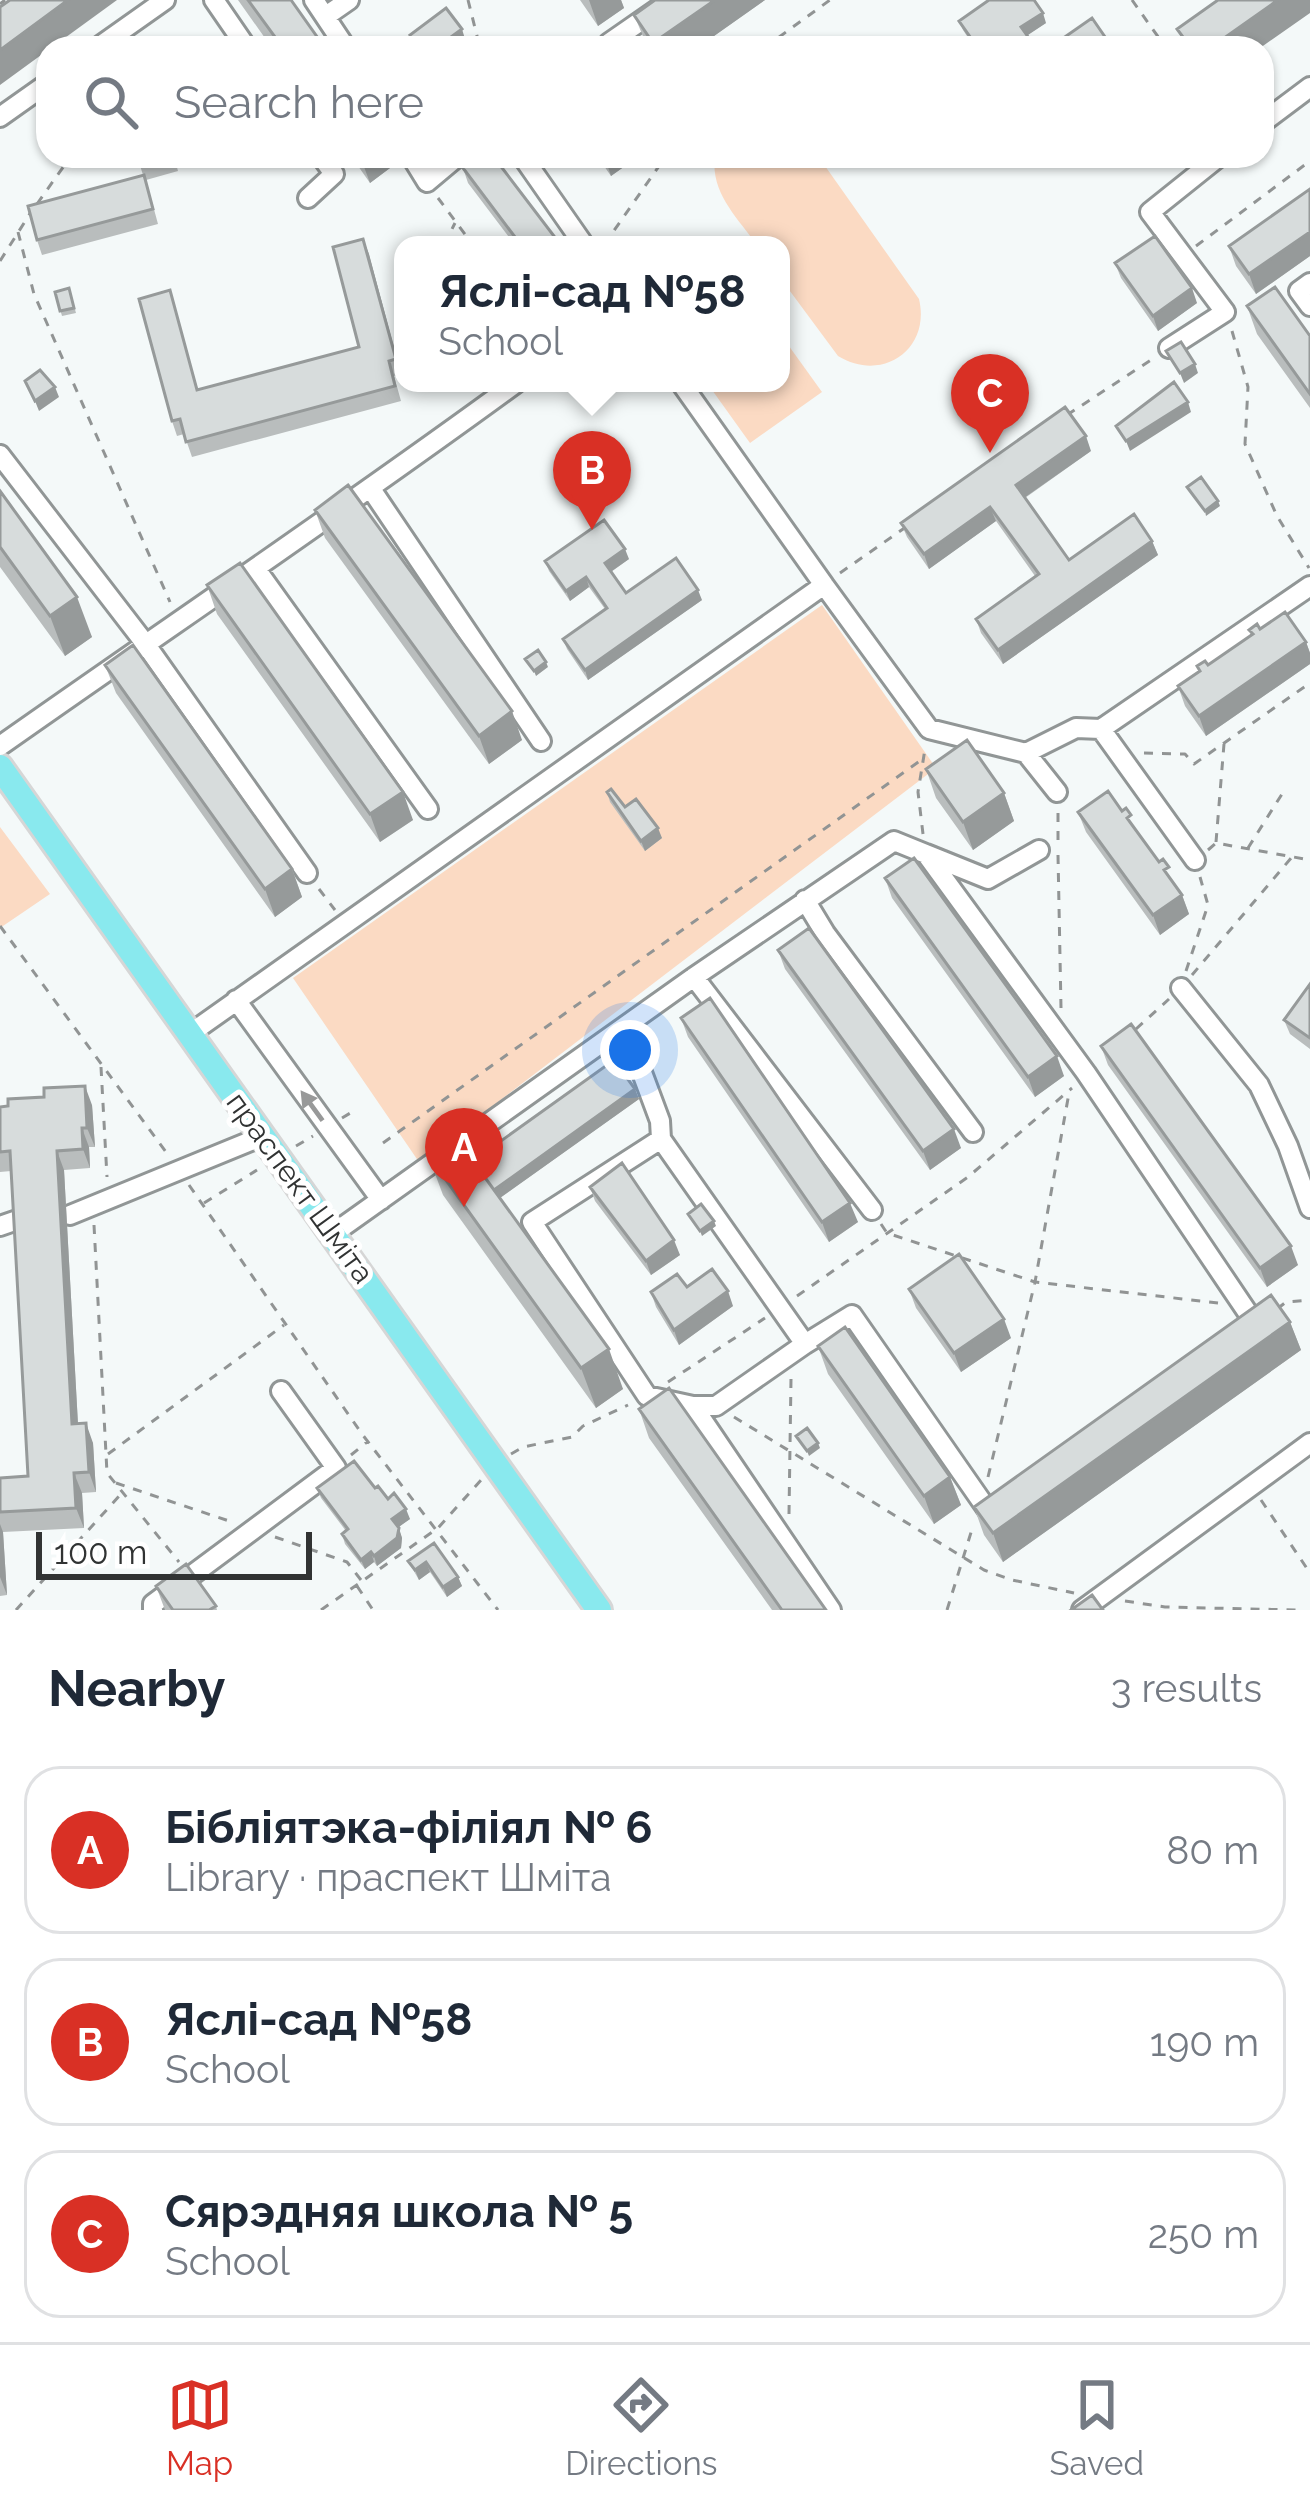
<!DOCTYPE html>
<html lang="en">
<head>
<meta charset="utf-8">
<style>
	:root { --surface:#fff; --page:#f6f6f7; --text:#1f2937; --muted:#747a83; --line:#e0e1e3; --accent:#d93025 }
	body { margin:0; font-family:Raleway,sans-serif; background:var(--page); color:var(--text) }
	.scale { position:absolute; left:36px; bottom:30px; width:276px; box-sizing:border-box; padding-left:12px; border:6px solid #313333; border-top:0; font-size:33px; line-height:42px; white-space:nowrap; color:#313333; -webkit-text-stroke:9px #fff; paint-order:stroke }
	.you { position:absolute; left:630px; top:1050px; width:42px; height:42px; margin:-30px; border:9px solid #fff; border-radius:50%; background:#1a73e8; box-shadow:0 0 0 18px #1a73e833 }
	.badge { display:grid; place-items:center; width:78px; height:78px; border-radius:50%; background:var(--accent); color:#fff; font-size:39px; font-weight:700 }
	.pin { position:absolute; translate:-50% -99px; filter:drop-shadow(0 3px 6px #0008) }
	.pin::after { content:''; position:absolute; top:63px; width:42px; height:36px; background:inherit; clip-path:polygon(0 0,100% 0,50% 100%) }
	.popup { position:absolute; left:394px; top:236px; width:396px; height:156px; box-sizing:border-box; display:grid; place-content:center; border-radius:24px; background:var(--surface); filter:drop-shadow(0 3px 9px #0005); font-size:39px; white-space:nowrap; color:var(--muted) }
	.popup b { font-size:45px; color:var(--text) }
	.popup::after { content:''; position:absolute; left:50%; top:100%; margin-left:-24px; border:24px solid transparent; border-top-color:var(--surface) }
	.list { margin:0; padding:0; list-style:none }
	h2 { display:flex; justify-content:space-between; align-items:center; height:156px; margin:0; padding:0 48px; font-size:51px }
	h2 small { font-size:39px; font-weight:400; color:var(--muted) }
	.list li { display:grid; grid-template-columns:78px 1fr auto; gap:36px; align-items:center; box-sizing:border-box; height:168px; margin:0 24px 24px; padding:0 24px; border:3px solid var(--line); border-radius:36px }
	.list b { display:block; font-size:45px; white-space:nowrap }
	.list p { margin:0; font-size:39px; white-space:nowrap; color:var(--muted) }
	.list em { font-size:39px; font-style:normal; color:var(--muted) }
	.icon { flex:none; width:66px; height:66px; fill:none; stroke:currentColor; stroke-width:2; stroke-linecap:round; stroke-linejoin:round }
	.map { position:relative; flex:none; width:1310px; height:1610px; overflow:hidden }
	.search { position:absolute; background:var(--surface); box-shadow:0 3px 9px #0004; left:36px; right:36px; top:36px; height:132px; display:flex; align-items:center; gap:30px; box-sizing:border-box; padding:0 42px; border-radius:36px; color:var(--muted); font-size:45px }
	.sheet { height:732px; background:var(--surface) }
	nav { display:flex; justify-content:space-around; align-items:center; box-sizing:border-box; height:168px; border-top:3px solid var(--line); background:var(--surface); font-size:33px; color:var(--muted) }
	nav a { display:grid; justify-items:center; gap:6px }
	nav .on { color:var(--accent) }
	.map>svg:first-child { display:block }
</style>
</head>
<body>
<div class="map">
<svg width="1310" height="1610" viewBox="0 0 1310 1610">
	<rect width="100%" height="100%" fill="#f4f9f9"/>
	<path fill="#fbdac3" d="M 715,156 L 818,156 L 919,299 C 931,350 882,383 838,356 L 781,279 L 781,245 L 757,245 C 737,217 710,192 715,156 Z
		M 781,335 L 822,392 L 750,443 L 707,383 L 781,383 Z
		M 822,605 L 936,768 L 419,1162 L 293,978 Z
		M 0,827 L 50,894 L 0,928 Z"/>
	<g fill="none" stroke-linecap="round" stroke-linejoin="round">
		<defs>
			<path id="minor" d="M 214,0 L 247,48
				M 314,0 L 346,48
				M 326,16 L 349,0
				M 609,43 L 671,0
				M 97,48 L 165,0
				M 0,117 L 48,83
				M 1262,123 L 1310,87
				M 411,156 L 427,182 L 458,156
				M 522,156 L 584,245
				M 308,198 L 334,174 L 321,156
				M 1310,283 L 1299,291 L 1310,306
				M 1169,348 L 1225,312 L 1150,212 L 1220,156
				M 0,455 L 144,642 L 307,873
				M 371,489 L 541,741
				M 256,569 L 428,809
				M 824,585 L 929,729 L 1026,753 L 1057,792
				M 1101,729 L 1195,860
				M 0,746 C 172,625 347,507 516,383
				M 1026,753 L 1076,728 L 1101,729 L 1310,586
				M 926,854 L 988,879 L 1039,850
				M 805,900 L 825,933 L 973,1132
				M 694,977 L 872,1210
				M 1181,988 L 1259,1085 L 1288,1146 L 1310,1208
				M 236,1000 L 381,1200
				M 625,1027 L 660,1121 L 661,1139 L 532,1222 L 647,1396 L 693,1406 L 716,1406 L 805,1344 L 661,1139
				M 191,1033 L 824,585 L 681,383
				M 70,1215 L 263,1136
				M 0,1226 L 23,1218
				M 334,1233 L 694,977 L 894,841 L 926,854 L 1086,1073 L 1256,1325 L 1249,1330
				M 805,1344 L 852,1315 L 989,1512 L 995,1508
				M 693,1406 L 831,1610
				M 153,1610 L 153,1604 L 336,1468 L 281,1391
				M 1082,1610 L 1310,1443"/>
			<path id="major" d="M 0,767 L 599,1610"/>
		</defs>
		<use href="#minor" stroke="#919696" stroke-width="24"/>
		<use href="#major" stroke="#d6d6d6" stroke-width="30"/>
		<path stroke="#919494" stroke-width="3" stroke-dasharray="9 9" stroke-linecap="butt" d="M 468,0 L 480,48
			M 1132,0 L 1166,48
			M 0,4 L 5,0
			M 764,48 L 830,0
			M 438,198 L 473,245
			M 37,204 L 71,156
			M 18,232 L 34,294 L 170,602
			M 444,245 L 455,223
			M 604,245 L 666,156
			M 1196,246 L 1310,161
			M 0,261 L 31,212
			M 1232,331 L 1248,387 L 1245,444 L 1277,516 L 1309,568
			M 454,383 L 458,399
			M 1067,415 L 1154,358
			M 840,573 L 906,527
			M 1144,753 L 1185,754 L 1194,764 L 1310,683
			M 1058,813 L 1058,846
			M 923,834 L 918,792 L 925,749
			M 1216,842 L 1224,744
			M 1248,848 L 1282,794
			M 1208,850 L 1216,843 L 1310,860
			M 1058,855 L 1061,1008
			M 319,889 L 335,910
			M 0,926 L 166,1152
			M 1186,971 L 1208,905 L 1200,877
			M 1192,975 L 1292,857
			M 1136,1029 L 1169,999
			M 101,1067 L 107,1177
			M 342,1118 L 357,1109
			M 383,1143 L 924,758
			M 296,1146 L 313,1136
			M 189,1185 L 362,1434 L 498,1610
			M 204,1203 L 257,1170
			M 881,1224 L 887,1233 L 1035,1282 L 1218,1303
			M 94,1225 L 107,1473 L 179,1562
			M 797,1296 L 968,1177 L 1072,1088
			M 1277,1309 L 1286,1302 L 1310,1300
			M 668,1382 L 765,1318
			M 734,1417 L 984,1570 L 1012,1580 L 1074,1593
			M 108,1454 L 284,1325
			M 511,1454 L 523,1447 L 572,1437 L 583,1426 L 628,1405
			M 351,1455 L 367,1442
			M 988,1477 L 1035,1282 L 1069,1093
			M 116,1483 L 232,1522
			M 1261,1500 L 1310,1573
			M 789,1514 L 791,1379
			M 275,1537 L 347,1562 L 361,1580
			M 357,1586 L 373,1610
			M 1125,1601 L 1165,1607 L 1297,1610
			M 16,1610 L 121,1494
			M 321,1610 L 438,1528 L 482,1479
			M 947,1610 L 973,1526"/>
		<use href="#minor" stroke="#fff" stroke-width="18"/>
		<use href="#major" stroke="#89e9ee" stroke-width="24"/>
	</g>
	<path fill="#b9bdbd" d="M 238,0 L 291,0 L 325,48 L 272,48 Z
		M 580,0 L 621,0 L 624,8 L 598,26 Z
		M 655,0 L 765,0 L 697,48 L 648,48 L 634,15 Z
		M 959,21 L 1046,23 L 1027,35 L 1036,48 L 975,48 L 963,30 Z
		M 137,156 L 174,156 L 178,171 L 146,180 L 158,224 L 42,255 L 37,240 L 143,175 Z
		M 351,156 L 396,156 L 398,162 L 370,183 Z
		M 597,156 L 639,156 L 611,176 Z
		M 463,168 L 558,245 L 515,245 L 468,183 Z
		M 1310,189 L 1310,256 L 1256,294 L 1236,266 L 1229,246 Z
		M 363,239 L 401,374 L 394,376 L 401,401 L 192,457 L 184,434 L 177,436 L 172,421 L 170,290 L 198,390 L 359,347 Z
		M 1115,263 L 1197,303 L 1158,331 L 1121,278 Z
		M 69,288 L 76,313 L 62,316 L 55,292 Z
		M 1247,306 L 1310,336 L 1310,408 L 1257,334 Z
		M 1091,451 L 1025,498 L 1069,560 L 1152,541 L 1158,555 L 1003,664 L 981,633 L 976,619 L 1035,576 L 996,521 L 929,569 L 907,537 L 901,523 Z
		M 0,491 L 92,637 L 65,656 L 0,567 Z
		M 315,510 L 522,740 L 489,764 L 325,538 Z
		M 629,559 L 611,572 L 626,593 L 702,600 L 588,680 L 567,649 L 563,639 L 605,609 L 589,587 L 570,601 L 549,571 L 545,561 Z
		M 207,585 L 413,820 L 380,842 L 217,614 Z
		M 1260,629 L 1306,642 L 1310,653 L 1310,664 L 1206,736 L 1185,706 L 1178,686 L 1199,672 L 1197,666 L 1208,665 L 1251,635 L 1249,630 Z
		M 105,665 L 292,869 L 302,897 L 275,917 L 116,693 Z
		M 926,769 L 1004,793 L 1014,821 L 973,850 L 936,798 Z
		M 607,792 L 625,807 L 662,838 L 645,851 L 610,802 Z
		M 1078,812 L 1137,832 L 1182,895 L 1189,914 L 1160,935 L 1086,832 Z
		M 885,878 L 1064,1076 L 1035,1097 L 892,898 Z
		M 778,950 L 961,1148 L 930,1170 L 785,969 Z
		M 1310,984 L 1310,1049 L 1290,1034 L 1284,1020 Z
		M 681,1018 L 858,1222 L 829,1242 L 688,1037 Z
		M 1101,1046 L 1298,1265 L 1267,1287 L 1108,1065 Z
		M 635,1089 L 639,1099 L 500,1198 L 623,1389 L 596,1408 L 443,1195 L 428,1155 L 473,1161 Z
		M 92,1105 L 95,1147 L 89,1147 L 90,1168 L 64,1170 L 78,1424 L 93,1443 L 96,1492 L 82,1493 L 84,1528 L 3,1532 L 7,1595 L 0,1596 L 0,1478 L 28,1476 L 11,1171 L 0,1172 L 0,1107 Z
		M 590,1187 L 680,1255 L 651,1275 L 595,1201 Z
		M 687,1287 L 733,1306 L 679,1345 L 656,1307 L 651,1292 Z
		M 909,1289 L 1011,1338 L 961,1372 L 916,1308 Z
		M 1290,1322 L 1301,1350 L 1003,1562 L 984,1535 L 974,1507 Z
		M 818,1346 L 950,1477 L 961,1505 L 934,1524 L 828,1374 Z
		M 639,1409 L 826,1610 L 772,1610 L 649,1438 Z
		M 317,1488 L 388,1499 L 410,1519 L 398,1527 L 402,1538 L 401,1548 L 377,1566 L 374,1562 L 365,1569 L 345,1544 L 342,1534 L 346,1531 L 321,1498 Z
		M 434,1543 L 458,1577 L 462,1586 L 447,1597 L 430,1572 L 419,1580 L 408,1561 Z
		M 156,1586 L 216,1606 L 217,1610 L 165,1610 Z"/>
	<path fill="#969a9a" d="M 68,0 L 117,0 L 51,48 L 48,48 L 48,50 L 0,85 L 0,50 Z
		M 589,0 L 621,0 L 624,8 L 598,26 Z
		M 715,0 L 765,0 L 697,48 L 655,48 L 653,43 Z
		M 1278,0 L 1310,0 L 1310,13 L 1260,48 L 1210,48 Z
		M 1043,13 L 1046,23 L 1025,37 L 1021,27 Z
		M 462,29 L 465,39 L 453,48 L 436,48 Z
		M 1002,39 L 1005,48 L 988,48 Z
		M 360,156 L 396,156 L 398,162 L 370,183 Z
		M 613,156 L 639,156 L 611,176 L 606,161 Z
		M 1310,232 L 1310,256 L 1256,294 L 1249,274 Z
		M 363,239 L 369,254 L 401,374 L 396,359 Z
		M 1192,288 L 1197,303 L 1158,331 L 1153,316 Z
		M 1195,364 L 1198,373 L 1184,383 L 1180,373 Z
		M 55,387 L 59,397 L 39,411 L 35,401 Z
		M 1188,402 L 1191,412 L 1130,451 L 1126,441 Z
		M 1086,436 L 1091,451 L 1021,500 L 1016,485 Z
		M 1218,501 L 1220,506 L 1206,516 L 1205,511 Z
		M 990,507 L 996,521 L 929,569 L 924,554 Z
		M 1152,541 L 1158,555 L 1003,664 L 998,650 Z
		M 625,549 L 629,559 L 609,573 L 605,563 Z
		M 586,577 L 589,587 L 570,601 L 566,591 Z
		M 698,590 L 702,600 L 588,680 L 585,670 Z
		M 77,597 L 92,637 L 65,656 L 50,616 Z
		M 1306,642 L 1310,653 L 1310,664 L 1206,736 L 1199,716 Z
		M 546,662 L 548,667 L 536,676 L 534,671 Z
		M 512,711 L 522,740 L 489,764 L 479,736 Z
		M 403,792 L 413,820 L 380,842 L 370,814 Z
		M 1004,793 L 1014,821 L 973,850 L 963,822 Z
		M 658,828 L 662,838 L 645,851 L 641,841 Z
		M 292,869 L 302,897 L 275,917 L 265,889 Z
		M 1182,895 L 1189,914 L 1160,935 L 1153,915 Z
		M 1057,1056 L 1064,1076 L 1035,1097 L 1028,1077 Z
		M 85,1086 L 92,1105 L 95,1147 L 87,1128 Z
		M 635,1089 L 639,1099 L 490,1205 L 487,1195 Z
		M 82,1128 L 89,1147 L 90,1168 L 83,1149 Z
		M 954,1129 L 961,1148 L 930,1170 L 923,1151 Z
		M 57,1151 L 64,1170 L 79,1443 L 72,1424 Z
		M 850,1203 L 858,1222 L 829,1242 L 822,1222 Z
		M 714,1221 L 716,1226 L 702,1236 L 700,1231 Z
		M 674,1240 L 680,1255 L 651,1275 L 646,1261 Z
		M 1291,1246 L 1298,1265 L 1267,1287 L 1260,1268 Z
		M 728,1291 L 733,1306 L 679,1345 L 674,1330 Z
		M 1004,1319 L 1011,1338 L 961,1372 L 954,1353 Z
		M 1290,1322 L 1301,1350 L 1003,1562 L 993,1533 Z
		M 609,1349 L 623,1389 L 596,1408 L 581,1368 Z
		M 86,1423 L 93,1443 L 96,1492 L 89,1472 Z
		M 818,1443 L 820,1448 L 809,1456 L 807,1451 Z
		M 74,1473 L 82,1493 L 84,1528 L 76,1508 Z
		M 950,1477 L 961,1505 L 934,1524 L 924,1496 Z
		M 406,1509 L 410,1519 L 396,1529 L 392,1519 Z
		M 0,1524 L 3,1532 L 7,1595 L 0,1577 Z
		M 399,1528 L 402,1538 L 401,1548 L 377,1566 L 374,1556 Z
		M 371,1552 L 374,1562 L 365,1569 L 361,1560 Z
		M 426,1562 L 430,1572 L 419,1580 L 415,1570 Z
		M 458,1577 L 462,1586 L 447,1597 L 443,1587 Z"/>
	<path fill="#d7dcdc" stroke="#969a9a" stroke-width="3" d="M 10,0 L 68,0 L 0,50 L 0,7 Z
		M 248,0 L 291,0 L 325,48 L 283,48 Z
		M 655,0 L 715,0 L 653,43 L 634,15 Z
		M 989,0 L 1034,0 L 1043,13 L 1021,27 L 1036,48 L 1008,48 L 1002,39 L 988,48 L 978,48 L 959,21 Z
		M 1218,0 L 1278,0 L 1210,48 L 1191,48 L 1177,29 Z
		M 446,8 L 462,29 L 436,48 L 419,48 L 410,35 Z
		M 1092,18 L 1112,47 L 1111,48 L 1049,48 Z
		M 137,156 L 173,156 L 140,165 Z
		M 480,156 L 493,156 L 557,240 L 551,245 L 521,245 L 463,168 Z
		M 144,175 L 153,209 L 37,240 L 28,206 Z
		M 1310,189 L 1310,232 L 1249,274 L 1229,246 Z
		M 1155,236 L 1192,288 L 1153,316 L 1115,263 Z
		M 363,239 L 396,359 L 389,361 L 395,386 L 186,442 L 180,419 L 172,421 L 139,299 L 170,290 L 197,390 L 359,347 L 333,247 Z
		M 1275,287 L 1310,336 L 1310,394 L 1247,306 Z
		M 69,288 L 74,308 L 60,311 L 55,292 Z
		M 1181,342 L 1195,364 L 1180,373 L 1166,351 Z
		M 40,370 L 55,387 L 35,401 L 25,381 Z
		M 1174,382 L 1188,402 L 1126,441 L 1116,426 Z
		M 1065,407 L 1086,436 L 1016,485 L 1069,560 L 1134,514 L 1152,541 L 998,650 L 976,619 L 1039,574 L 990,507 L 924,554 L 901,523 Z
		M 1201,477 L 1218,501 L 1205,511 L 1187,487 Z
		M 348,485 L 512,711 L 479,736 L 315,510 Z
		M 0,491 L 77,597 L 50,616 L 0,547 Z
		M 604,520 L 625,549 L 605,563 L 626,593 L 676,558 L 698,590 L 585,670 L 563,639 L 607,608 L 586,577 L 566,591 L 545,561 Z
		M 240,563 L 403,792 L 370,814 L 207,585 Z
		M 1285,612 L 1306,642 L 1199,716 L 1178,686 L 1200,671 L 1197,666 L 1205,661 L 1208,665 L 1253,634 L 1249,630 L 1257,624 L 1260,629 Z
		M 133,645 L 292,869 L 265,889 L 105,665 Z
		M 538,650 L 546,662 L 534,671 L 525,659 Z
		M 967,740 L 1004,793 L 963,822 L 926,769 Z
		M 611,789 L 625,807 L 636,799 L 658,828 L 641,841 L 607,792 Z
		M 1108,791 L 1122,811 L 1126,808 L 1131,815 L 1127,818 L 1159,862 L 1163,859 L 1169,867 L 1164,870 L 1182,895 L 1153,915 L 1078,812 Z
		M 914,858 L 1057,1056 L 1028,1077 L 885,878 Z
		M 809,928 L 954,1129 L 923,1151 L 778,950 Z
		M 1310,984 L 1310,1038 L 1284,1020 Z
		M 710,998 L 850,1203 L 822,1222 L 681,1018 Z
		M 1131,1024 L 1291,1246 L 1260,1268 L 1101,1046 Z
		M 614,1060 L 635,1089 L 494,1190 L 473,1161 Z
		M 85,1086 L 87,1128 L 82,1128 L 83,1149 L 57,1151 L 72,1424 L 86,1423 L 89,1472 L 74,1473 L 76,1508 L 0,1512 L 0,1478 L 28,1476 L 10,1151 L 0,1152 L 0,1107 L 8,1106 L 8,1099 L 44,1097 L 44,1088 Z
		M 455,1136 L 609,1349 L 581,1368 L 428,1155 Z
		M 622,1163 L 674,1240 L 646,1261 L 590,1187 Z
		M 701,1204 L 714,1221 L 700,1231 L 688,1214 Z
		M 959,1254 L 1004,1319 L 954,1353 L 909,1289 Z
		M 712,1269 L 728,1291 L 674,1330 L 651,1292 L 677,1274 L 687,1287 Z
		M 1271,1295 L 1290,1322 L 993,1533 L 974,1507 Z
		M 845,1327 L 950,1477 L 924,1496 L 818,1346 Z
		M 669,1388 L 826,1610 L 782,1610 L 639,1409 Z
		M 807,1428 L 818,1443 L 807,1451 L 796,1436 Z
		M 354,1461 L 375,1488 L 378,1486 L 388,1499 L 394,1493 L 406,1509 L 392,1519 L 399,1528 L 397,1538 L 374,1556 L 371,1552 L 361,1560 L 342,1534 L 348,1529 L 317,1488 Z
		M 434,1543 L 458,1577 L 443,1587 L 426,1562 L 415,1570 L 408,1561 Z
		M 186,1564 L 216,1606 L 209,1610 L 173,1610 L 156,1586 Z
		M 1092,1595 L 1103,1610 L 1071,1610 Z"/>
	<defs><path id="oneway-solid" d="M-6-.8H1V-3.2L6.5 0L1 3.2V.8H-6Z" transform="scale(3)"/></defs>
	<use fill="#989999" href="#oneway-solid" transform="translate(312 1106) rotate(-126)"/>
	<g text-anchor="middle" stroke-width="10" stroke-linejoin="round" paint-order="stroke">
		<g font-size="30" fill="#313333" stroke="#fff">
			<text transform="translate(300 1188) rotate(54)" y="10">праспект Шміта</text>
		</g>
	</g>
</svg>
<div class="scale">100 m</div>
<div class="you"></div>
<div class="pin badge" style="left:464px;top:1207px">A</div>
<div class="pin badge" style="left:592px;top:530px">B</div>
<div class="popup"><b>Яслі-сад №58</b>School</div>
<div class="pin badge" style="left:990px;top:453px">C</div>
<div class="search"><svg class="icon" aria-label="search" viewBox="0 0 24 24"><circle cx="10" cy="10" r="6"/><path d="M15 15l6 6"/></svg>Search here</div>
</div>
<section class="sheet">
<h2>Nearby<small>3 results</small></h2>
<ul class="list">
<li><span class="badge">A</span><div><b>Бібліятэка-філіял № 6</b><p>Library · праспект Шміта</p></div><em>80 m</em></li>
<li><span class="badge">B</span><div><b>Яслі-сад №58</b><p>School</p></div><em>190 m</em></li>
<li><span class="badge">C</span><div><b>Сярэдняя школа № 5</b><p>School</p></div><em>250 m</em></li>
</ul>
</section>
<nav>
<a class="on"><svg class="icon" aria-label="map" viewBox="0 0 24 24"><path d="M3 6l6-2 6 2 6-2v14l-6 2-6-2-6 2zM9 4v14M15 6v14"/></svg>Map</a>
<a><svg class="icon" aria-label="directions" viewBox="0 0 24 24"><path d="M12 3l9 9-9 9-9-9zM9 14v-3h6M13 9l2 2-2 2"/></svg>Directions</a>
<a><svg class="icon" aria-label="saved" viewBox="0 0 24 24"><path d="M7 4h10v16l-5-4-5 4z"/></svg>Saved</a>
</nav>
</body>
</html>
